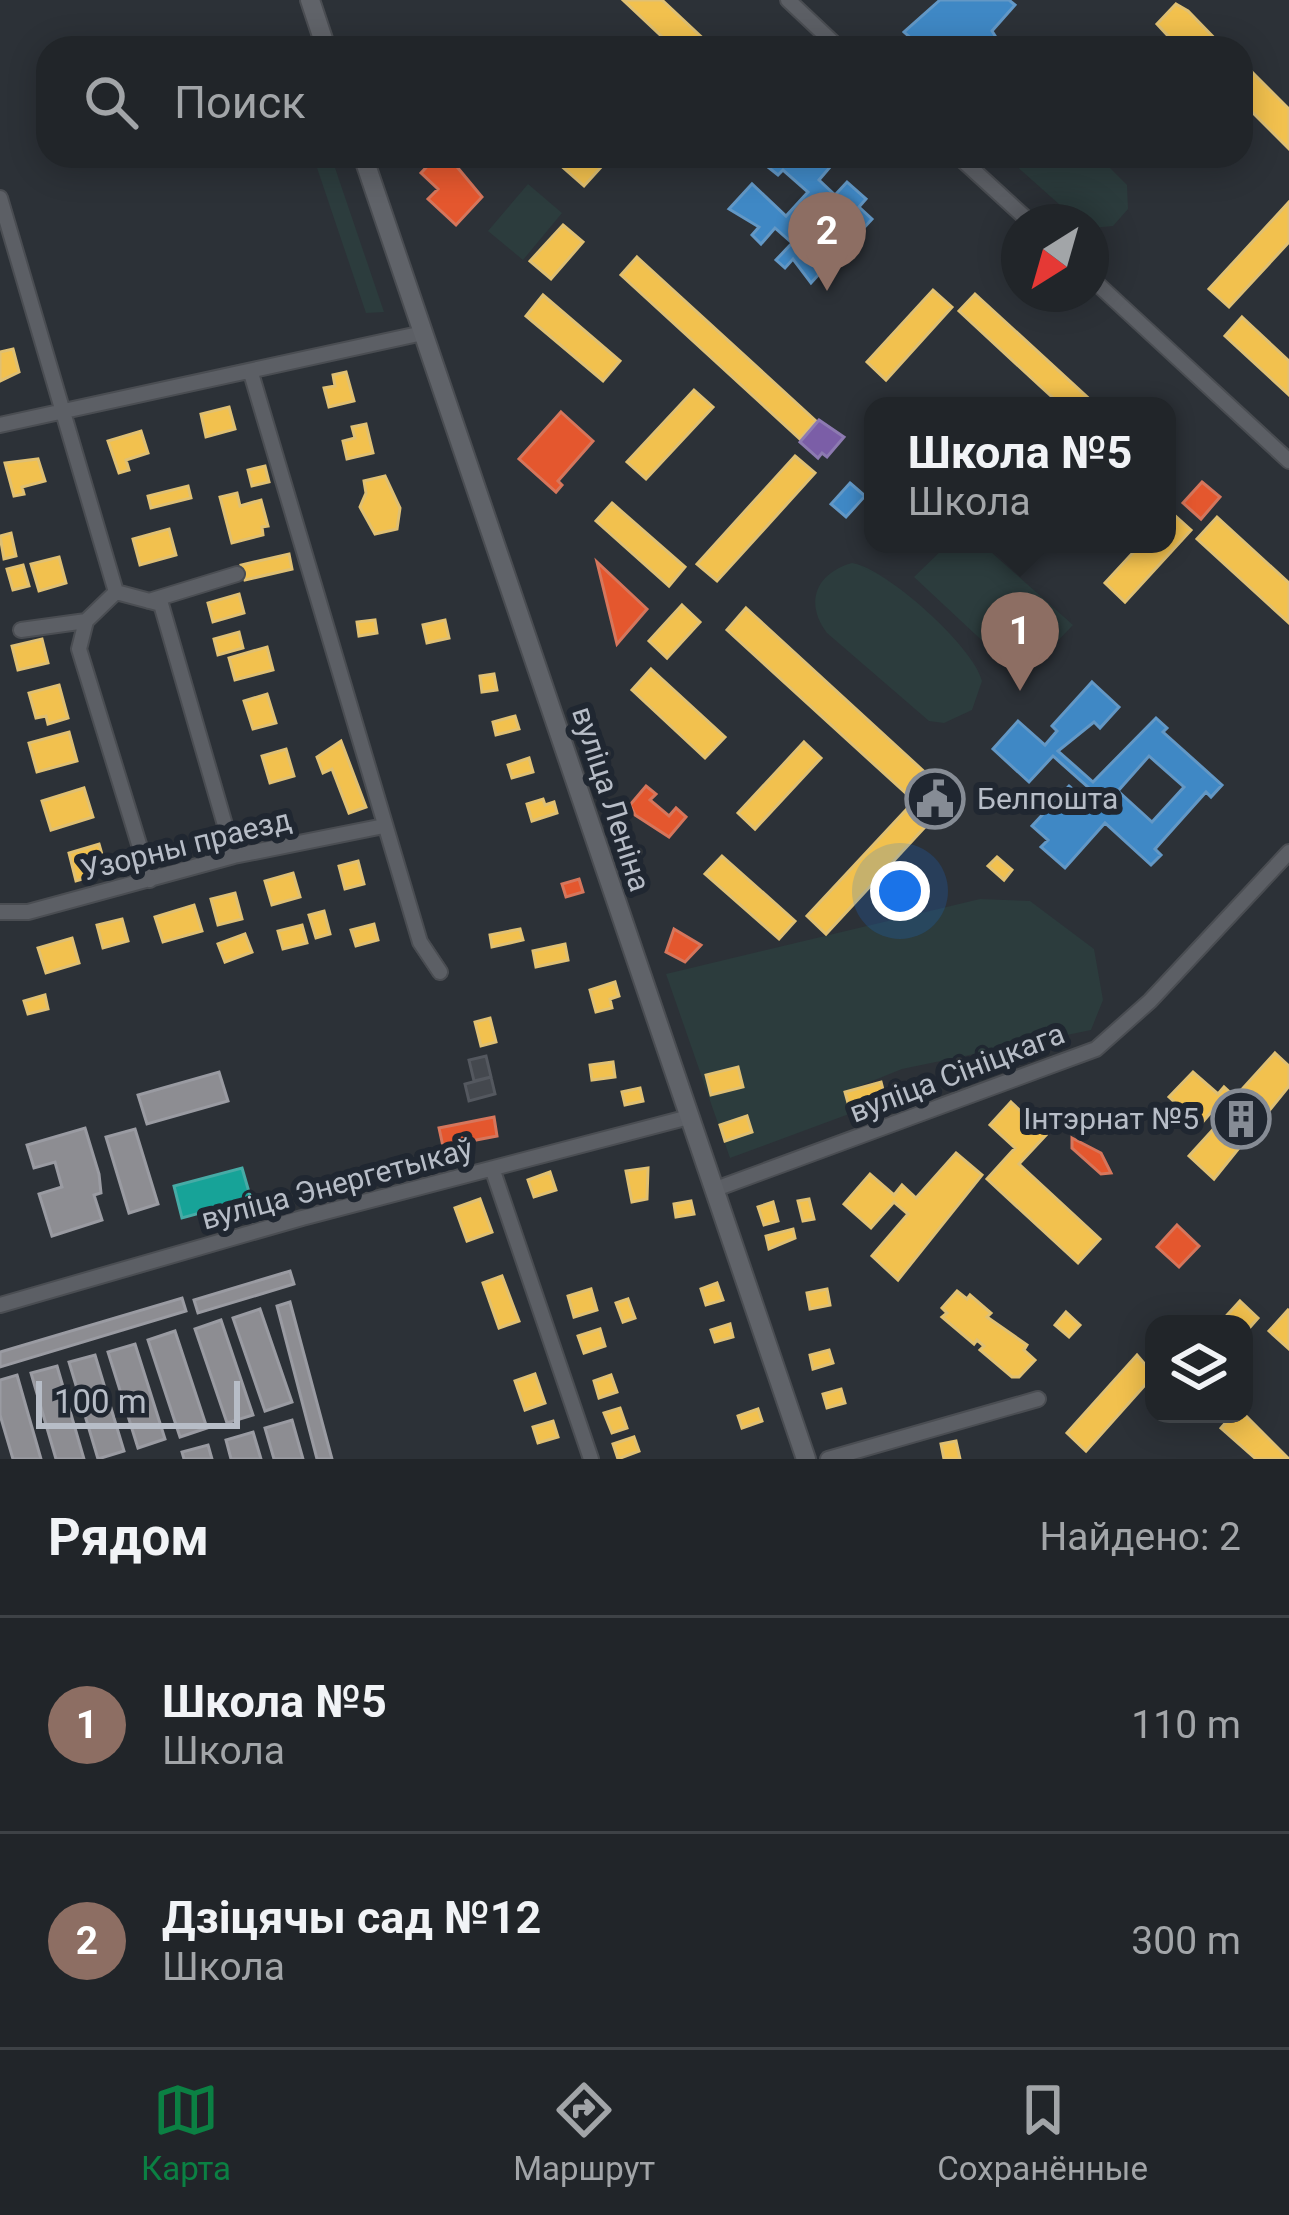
<!DOCTYPE html>
<html lang="ru">
<head>
<meta charset="utf-8">
<style>
	:root { --surface:#212529; --page:#292d31; --text:#f1f3f6; --muted:#a2a5a8; --line:#3e4246; --accent:#0b8043 }
	body { margin:0; font-family:Roboto,sans-serif; background:var(--page); color:var(--text) }
	.controls { position:absolute; right:36px; bottom:36px; display:grid; overflow:hidden; border-radius:24px; box-shadow:0 6px 30px #0003 }
	.controls button { width:108px; height:108px; display:grid; place-items:center; padding:0; border:0; border-bottom:3px solid var(--line); background:var(--surface); color:var(--text); font:60px sans-serif }
	.compass { position:absolute; left:1001px; top:204px; width:108px; height:108px; border-radius:50%; background:var(--surface); box-shadow:0 6px 30px #0003; rotate:217deg }
	.scale { position:absolute; left:36px; bottom:30px; width:204px; box-sizing:border-box; padding-left:12px; border:6px solid #b7bdc7; border-top:0; font-size:33px; line-height:42px; white-space:nowrap; color:#b7bdc7; -webkit-text-stroke:9px #202731; paint-order:stroke }
	.you { position:absolute; left:900px; top:891px; width:42px; height:42px; margin:-30px; border:9px solid #fff; border-radius:50%; background:#1a73e8; box-shadow:0 0 0 18px #1a73e833 }
	.badge { display:grid; place-items:center; width:78px; height:78px; border-radius:50%; background:var(--accent); color:#fff; font-size:39px; font-weight:700 }
	.pin { position:absolute; translate:-50% -99px; filter:drop-shadow(0 3px 6px #0008) }
	.pin::after { content:''; position:absolute; top:63px; width:42px; height:36px; background:inherit; clip-path:polygon(0 0,100% 0,50% 100%) }
	.popup { position:absolute; left:864px; top:397px; width:312px; height:156px; box-sizing:border-box; display:grid; place-content:center; border-radius:24px; background:var(--surface); filter:drop-shadow(0 3px 9px #0005); font-size:39px; white-space:nowrap; color:var(--muted) }
	.popup b { font-size:45px; color:var(--text) }
	.popup::after { content:''; position:absolute; left:50%; top:100%; margin-left:-24px; border:24px solid transparent; border-top-color:var(--surface) }
	.list { margin:0; padding:0; list-style:none }
	h2 { display:flex; justify-content:space-between; align-items:center; height:156px; margin:0; padding:0 48px; font-size:51px }
	h2 small { font-size:39px; font-weight:400; color:var(--muted) }
	.list li { display:grid; grid-template-columns:78px 1fr auto; gap:36px; align-items:center; box-sizing:border-box; height:216px; padding:0 48px; border-top:3px solid var(--line) }
	.list b { display:block; font-size:45px; white-space:nowrap }
	.list p { margin:0; font-size:39px; white-space:nowrap; color:var(--muted) }
	.list em { font-size:39px; font-style:normal; color:var(--muted) }
	.icon { flex:none; width:66px; height:66px; fill:none; stroke:currentColor; stroke-width:2; stroke-linecap:round; stroke-linejoin:round }
	.map { position:relative; flex:none; width:1289px; height:1459px; overflow:hidden }
	.search { position:absolute; background:var(--surface); box-shadow:0 6px 30px #0003; left:36px; right:36px; top:36px; height:132px; display:flex; align-items:center; gap:30px; box-sizing:border-box; padding:0 42px; border-radius:36px; color:var(--muted); font-size:45px }
	.sheet { height:588px; background:var(--surface) }
	nav { display:flex; justify-content:space-around; align-items:center; box-sizing:border-box; height:168px; border-top:3px solid var(--line); background:var(--surface); font-size:33px; color:var(--muted) }
	nav a { display:grid; justify-items:center; gap:6px }
	nav .on { color:var(--accent) }
	.map>svg:first-child { display:block }
</style>
</head>
<body>
<div class="map">
<svg width="1289" height="1459" viewBox="0 0 1289 1459">
	<rect width="100%" height="100%" fill="#2c3137"/>
	<path fill="#2c3c3d" d="M 313,156 L 331,156 L 384,312 L 366,313 Z
		M 1005,156 L 1098,156 L 1127,185 L 1128,209 L 1113,226 L 1091,228 L 1091,222 L 1079,222 Z
		M 528,184 L 562,213 L 523,260 L 488,231 Z
		M 948,544 L 982,544 L 1073,625 L 1022,678 L 914,577 Z
		M 852,563 C 886,568 974,647 982,681 L 972,710 L 944,723 L 929,721 L 827,633 C 804,603 816,573 852,563 Z
		M 980,899 L 1030,901 L 1094,949 L 1103,1000 L 1091,1030 L 902,1069 L 845,1092 L 849,1114 L 730,1158 L 666,974 Z"/>
	<path fill="#f2c14e" stroke="#e0c072" stroke-width="3" d="M 623,0 L 662,0 L 710,45 L 674,48 Z
		M 1176,4 L 1188,11 L 1224,48 L 1184,48 L 1170,38 L 1157,24 Z
		M 1241,61 L 1289,109 L 1289,149 L 1241,101 Z
		M 550,156 L 592,156 L 603,165 L 584,186 Z
		M 1289,202 L 1289,242 L 1229,307 L 1209,289 Z
		M 563,225 L 583,242 L 551,279 L 530,261 Z
		M 637,257 L 816,421 L 800,439 L 621,275 Z
		M 933,290 L 952,307 L 886,380 L 867,362 Z
		M 975,294 L 1097,406 L 1062,406 L 1040,386 L 959,311 Z
		M 543,295 L 620,361 L 603,381 L 526,316 Z
		M 1242,317 L 1289,361 L 1289,395 L 1225,336 Z
		M 13,349 L 19,372 L 0,381 L 0,352 Z
		M 346,372 L 354,401 L 329,407 L 324,388 L 335,386 L 333,375 Z
		M 694,390 L 713,407 L 646,479 L 627,462 Z
		M 229,407 L 235,429 L 206,437 L 201,414 Z
		M 366,424 L 373,453 L 347,459 L 343,441 L 355,438 L 352,427 Z
		M 141,431 L 148,453 L 126,460 L 129,470 L 119,473 L 108,441 Z
		M 795,456 L 815,473 L 717,581 L 697,564 Z
		M 38,459 L 45,481 L 22,487 L 24,494 L 14,496 L 5,463 Z
		M 265,466 L 269,482 L 252,486 L 248,470 Z
		M 385,476 L 400,508 L 397,529 L 375,534 L 360,507 L 366,493 L 364,481 Z
		M 188,486 L 191,498 L 151,508 L 148,496 Z
		M 237,493 L 240,506 L 261,500 L 268,526 L 262,527 L 263,535 L 232,543 L 220,497 Z
		M 612,503 L 685,567 L 669,586 L 596,521 Z
		M 1171,512 L 1191,530 L 1125,602 L 1105,583 L 1141,544 L 1167,544 Z
		M 1217,517 L 1289,583 L 1289,623 L 1197,539 Z
		M 169,529 L 176,555 L 140,565 L 133,539 Z
		M 11,533 L 16,556 L 4,559 L 0,536 Z
		M 289,554 L 292,569 L 245,580 L 241,565 Z
		M 59,557 L 66,583 L 39,591 L 31,564 Z
		M 23,565 L 29,586 L 13,590 L 7,569 Z
		M 239,594 L 244,613 L 213,622 L 208,603 Z
		M 682,605 L 700,622 L 667,658 L 649,641 Z
		M 746,608 L 930,777 L 911,798 L 727,630 Z
		M 375,620 L 377,633 L 359,636 L 357,622 Z
		M 445,620 L 449,638 L 427,643 L 423,625 Z
		M 239,632 L 243,648 L 218,655 L 214,639 Z
		M 42,639 L 48,663 L 18,670 L 12,646 Z
		M 267,647 L 273,670 L 235,680 L 229,658 Z
		M 651,669 L 725,737 L 705,758 L 632,690 Z
		M 494,674 L 497,690 L 482,692 L 480,676 Z
		M 59,685 L 68,718 L 48,724 L 46,716 L 36,718 L 29,693 Z
		M 267,694 L 276,723 L 253,729 L 244,701 Z
		M 515,716 L 519,729 L 496,735 L 493,722 Z
		M 69,732 L 77,761 L 37,772 L 29,743 Z
		M 341,741 L 366,807 L 349,813 L 332,769 L 323,773 L 317,757 Z
		M 804,742 L 821,758 L 755,829 L 738,813 Z
		M 286,749 L 294,776 L 270,783 L 262,756 Z
		M 529,758 L 533,772 L 512,778 L 508,765 Z
		M 84,788 L 93,817 L 51,830 L 42,801 Z
		M 543,799 L 545,805 L 554,802 L 557,813 L 532,821 L 527,804 Z
		M 906,810 L 924,828 L 826,934 L 807,916 Z
		M 99,844 L 107,872 L 76,881 L 69,853 Z
		M 722,856 L 795,921 L 779,939 L 705,874 Z
		M 997,857 L 1012,870 L 1004,880 L 988,866 Z
		M 358,861 L 364,884 L 345,889 L 339,866 Z
		M 293,873 L 300,897 L 272,905 L 265,881 Z
		M 235,893 L 242,919 L 218,925 L 211,899 Z
		M 194,905 L 202,931 L 163,942 L 155,917 Z
		M 324,911 L 330,934 L 316,938 L 309,915 Z
		M 122,919 L 128,941 L 103,948 L 97,925 Z
		M 374,924 L 378,940 L 356,946 L 351,930 Z
		M 302,925 L 307,943 L 283,949 L 278,931 Z
		M 520,929 L 523,940 L 492,947 L 490,935 Z
		M 245,934 L 252,952 L 225,962 L 218,944 Z
		M 72,938 L 79,963 L 46,973 L 38,948 Z
		M 565,944 L 568,960 L 536,967 L 533,951 Z
		M 615,982 L 619,996 L 610,999 L 612,1008 L 596,1012 L 590,990 Z
		M 45,995 L 48,1009 L 28,1014 L 24,1001 Z
		M 490,1018 L 496,1042 L 481,1046 L 475,1022 Z
		M 1275,1053 L 1289,1066 L 1289,1086 L 1214,1179 L 1189,1156 L 1229,1112 L 1219,1103 L 1200,1125 L 1169,1097 L 1193,1072 L 1218,1094 L 1224,1087 L 1235,1097 Z
		M 613,1062 L 615,1077 L 592,1080 L 590,1065 Z
		M 738,1067 L 743,1087 L 711,1095 L 706,1075 Z
		M 881,1082 L 888,1109 L 853,1121 L 845,1092 Z
		M 640,1088 L 643,1101 L 625,1105 L 622,1092 Z
		M 1011,1102 L 1046,1135 L 1019,1164 L 1100,1239 L 1078,1263 L 987,1179 L 1015,1148 L 990,1125 Z
		M 747,1116 L 752,1132 L 725,1141 L 720,1125 Z
		M 956,1153 L 982,1175 L 898,1280 L 872,1256 L 908,1214 L 894,1202 L 871,1228 L 844,1204 L 870,1174 L 894,1195 L 902,1185 L 916,1198 Z
		M 648,1168 L 647,1199 L 632,1202 L 626,1171 Z
		M 550,1172 L 556,1190 L 534,1197 L 528,1180 Z
		M 480,1199 L 492,1232 L 467,1241 L 455,1208 Z
		M 809,1199 L 814,1219 L 803,1221 L 798,1201 Z
		M 691,1201 L 694,1214 L 676,1217 L 674,1204 Z
		M 773,1202 L 778,1221 L 764,1225 L 758,1207 Z
		M 793,1229 L 795,1238 L 769,1249 L 766,1236 Z
		M 502,1276 L 519,1321 L 499,1328 L 483,1283 Z
		M 717,1283 L 723,1300 L 706,1305 L 701,1289 Z
		M 591,1289 L 597,1310 L 574,1317 L 568,1296 Z
		M 827,1289 L 830,1305 L 810,1309 L 807,1293 Z
		M 957,1291 L 967,1299 L 970,1295 L 991,1313 L 987,1317 L 1027,1345 L 1024,1350 L 1035,1360 L 1019,1377 L 1012,1377 L 980,1350 L 984,1346 L 977,1340 L 974,1344 L 942,1317 L 947,1313 L 942,1308 Z
		M 628,1299 L 635,1318 L 623,1322 L 616,1303 Z
		M 1240,1301 L 1258,1318 L 1244,1334 L 1244,1324 L 1219,1324 Z
		M 1288,1310 L 1289,1311 L 1289,1349 L 1269,1331 Z
		M 1066,1312 L 1080,1325 L 1069,1337 L 1055,1325 Z
		M 730,1324 L 733,1337 L 715,1342 L 711,1330 Z
		M 600,1329 L 605,1346 L 584,1353 L 578,1336 Z
		M 829,1350 L 833,1363 L 813,1369 L 810,1355 Z
		M 1137,1355 L 1154,1375 L 1086,1451 L 1067,1433 Z
		M 535,1374 L 545,1403 L 525,1410 L 515,1381 Z
		M 611,1375 L 617,1392 L 599,1398 L 594,1381 Z
		M 841,1389 L 845,1403 L 827,1408 L 823,1394 Z
		M 620,1408 L 627,1428 L 612,1433 L 604,1413 Z
		M 758,1409 L 762,1421 L 742,1428 L 738,1416 Z
		M 1233,1414 L 1244,1414 L 1289,1459 L 1256,1459 L 1221,1428 Z
		M 553,1421 L 558,1437 L 538,1443 L 533,1427 Z
		M 634,1437 L 639,1451 L 618,1459 L 613,1444 Z
		M 956,1441 L 960,1459 L 944,1459 L 941,1444 Z"/>
	<path fill="#e4572e" stroke="#d6765c" stroke-width="3" d="M 437,156 L 448,156 L 482,197 L 456,225 L 428,199 L 438,189 L 421,173 Z
		M 561,412 L 593,441 L 558,481 L 562,485 L 556,492 L 519,459 Z
		M 1202,482 L 1220,497 L 1201,519 L 1183,503 Z
		M 597,562 L 647,609 L 617,644 Z
		M 646,786 L 656,794 L 650,800 L 669,816 L 676,808 L 686,817 L 669,837 L 635,815 L 630,805 Z
		M 579,879 L 583,892 L 566,897 L 562,884 Z
		M 674,929 L 701,945 L 685,962 L 666,952 Z
		M 494,1117 L 497,1136 L 471,1141 L 473,1149 L 465,1150 L 467,1161 L 447,1165 L 439,1128 Z
		M 1072,1138 L 1101,1153 L 1111,1173 L 1101,1174 L 1072,1148 Z
		M 1177,1225 L 1199,1246 L 1179,1267 L 1157,1247 Z"/>
	<path fill="#7b5ea7" stroke="#8d7ab1" stroke-width="3" d="M 819,420 L 844,437 L 827,457 L 822,453 L 818,458 L 800,442 Z
		M 930,777 L 936,782 L 940,777 L 954,790 L 927,813 L 911,798 Z"/>
	<path fill="#3f88c5" stroke="#6398c6" stroke-width="3" fill-rule="evenodd" d="M 940,0 L 1009,0 L 1015,5 L 992,31 L 999,42 L 993,48 L 922,48 L 904,32 Z
		M 778,156 L 820,156 L 831,166 L 819,180 L 835,195 L 847,182 L 866,199 L 859,207 L 872,219 L 851,242 L 841,233 L 846,228 L 824,208 L 801,232 L 832,260 L 811,283 L 793,259 L 785,268 L 776,260 L 792,243 L 775,228 L 761,244 L 752,235 L 759,227 L 729,209 L 752,184 L 786,216 L 808,192 L 783,170 L 778,175 L 768,167 Z
		M 850,483 L 865,496 L 846,517 L 831,504 Z
		M 1092,682 L 1119,707 L 1100,728 L 1094,722 L 1058,751 L 1093,782 L 1156,718 L 1167,728 L 1163,732 L 1222,785 L 1211,797 L 1206,792 L 1155,849 L 1161,855 L 1151,865 L 1105,823 L 1065,868 L 1041,847 L 1048,840 L 1032,826 L 1069,786 L 1083,798 L 1090,789 L 1053,756 L 1029,782 L 993,749 L 1018,721 L 1045,745 L 1057,731 L 1052,726 ZM 1149,756 L 1184,787 L 1152,822 L 1118,791 Z"/>
	<path fill="#17a398" stroke="#47aba6" stroke-width="3" d="M 242,1168 L 251,1199 L 182,1218 L 174,1186 Z"/>
	<path fill="#8d8d92" stroke="#9a9ba2" stroke-width="3" d="M 219,1072 L 228,1101 L 147,1124 L 138,1095 Z
		M 85,1128 L 99,1174 L 101,1193 L 94,1195 L 102,1220 L 52,1236 L 39,1194 L 62,1187 L 55,1162 L 34,1168 L 27,1145 Z
		M 135,1129 L 158,1204 L 129,1213 L 106,1137 Z
		M 290,1271 L 294,1284 L 198,1313 L 194,1300 Z
		M 182,1298 L 186,1311 L 0,1367 L 0,1352 Z
		M 290,1302 L 332,1459 L 317,1459 L 277,1306 Z
		M 260,1309 L 292,1402 L 265,1411 L 233,1318 Z
		M 221,1320 L 253,1415 L 227,1423 L 195,1329 Z
		M 175,1331 L 207,1428 L 180,1437 L 148,1340 Z
		M 135,1344 L 165,1439 L 138,1448 L 108,1352 Z
		M 95,1355 L 124,1451 L 98,1459 L 69,1362 Z
		M 57,1366 L 84,1459 L 56,1459 L 31,1373 Z
		M 17,1375 L 41,1459 L 13,1459 L 0,1415 L 0,1380 Z
		M 292,1420 L 303,1459 L 274,1459 L 265,1428 Z
		M 253,1432 L 261,1459 L 231,1459 L 226,1440 Z
		M 208,1445 L 212,1459 L 184,1459 L 182,1452 Z"/>
	<path fill="#44484e" stroke="#54585f" stroke-width="3" d="M 486,1056 L 491,1077 L 474,1081 L 469,1060 Z
		M 491,1077 L 495,1094 L 469,1101 L 465,1084 Z"/>
	<g fill="none" stroke-linecap="round" stroke-linejoin="round">
		<defs>
			<path id="minor" d="M 788,0 L 839,48
				M 958,156 L 1030,222
				M 0,198 L 116,592 L 86,621 L 79,649 L 150,880
				M 1091,278 L 1289,461
				M 251,373 L 420,942 L 440,972
				M 0,425 L 423,333
				M 116,592 L 161,604 L 234,856
				M 149,601 L 237,574
				M 21,630 L 86,621
				M 0,912 L 28,912 L 234,856 L 384,826
				M 493,1171 L 591,1459
				M 713,1190 L 1096,1049 L 1150,1001 L 1289,852
				M 0,1305 L 302,1218 L 689,1117
				M 828,1459 L 1038,1399"/>
			<path id="secondary" d="M 310,0 L 326,48
				M 363,156 L 806,1459"/>
		</defs>
		<use href="#minor" stroke="#4a4d52" stroke-width="18"/>
		<use href="#secondary" stroke="#4a4d52" stroke-width="22"/>
		<use href="#minor" stroke="#5c5f65" stroke-width="14"/>
		<use href="#secondary" stroke="#606369" stroke-width="18"/>
	</g>
	<defs>
		<symbol id="civic-ring" viewBox="-11 -11 22 22"><circle r="9.5" fill="#202731" stroke="#868c95" stroke-width="1.5"/><path d="M-.6-6.5H3V-4.5H.6V-3L4-1V1h2V6H-6V1h2V-1L-.6-3ZM-1.2 2.5V6h2.4V2.5Z" fill="#868c95"/></symbol>
		<symbol id="building-ring" viewBox="-11 -11 22 22"><circle r="9.5" fill="#202731" stroke="#868c95" stroke-width="1.5"/><path d="M-4-6H4V6H1V3H-1V6H-4ZM-2.5-4.3h1.7v1.8h-1.7ZM.8-4.3h1.7v1.8H.8ZM-2.5-1h1.7V.8h-1.7ZM.8-1h1.7V.8H.8Z" fill="#868c95"/></symbol>
	</defs>
	<g fill-rule="evenodd">
		<use href="#civic-ring" x="902" y="766" width="66" height="66"/>
		<use href="#building-ring" x="1208" y="1086" width="66" height="66"/>
	</g>
	<g text-anchor="middle" stroke-width="12" stroke-linejoin="round" paint-order="stroke">
		<g font-size="30" fill="#b7bdc7" stroke="#202731">
			<text transform="translate(611 799) rotate(72)" y="10">вуліца Леніна</text>
			<text transform="translate(186 845) rotate(-14)" y="10">Узорны праезд</text>
			<text transform="translate(957 1073) rotate(-21)" y="10">вуліца Сініцкага</text>
			<text transform="translate(337 1184) rotate(-15)" y="10">вуліца Энергетыкаў</text>
		</g>
		<g font-size="30" fill="#b7bdc7" stroke="#202731" text-anchor="start">
			<text x="977" y="809">Белпошта</text>
			<text x="1199" y="1129" text-anchor="end">Інтэрнат №5</text>
		</g>
	</g>
</svg>
<div class="controls">
<button><svg class="icon" aria-label="layers" viewBox="0 0 24 24"><path d="M12 4l9 5-9 5-9-5zM3 14l9 5 9-5"/></svg></button>
</div>
<svg class="compass" viewBox="-18 -18 36 36"><path d="M0-13l5 13h-10z" fill="#e53935"/><path d="M0 13l5-13h-10z" fill="#a2a5a8"/></svg>
<div class="scale">100 m</div>
<div class="you"></div>
<div class="pin badge" style="left:1020px;top:691px;background:#8d6e63">1</div>
<div class="popup"><b>Школа №5</b>Школа</div>
<div class="pin badge" style="left:827px;top:291px;background:#8d6e63">2</div>
<div class="search"><svg class="icon" aria-label="search" viewBox="0 0 24 24"><circle cx="10" cy="10" r="6"/><path d="M15 15l6 6"/></svg>Поиск</div>
</div>
<section class="sheet">
<h2>Рядом<small>Найдено: 2</small></h2>
<ul class="list">
<li><span class="badge" style="background:#8d6e63">1</span><div><b>Школа №5</b><p>Школа</p></div><em>110 m</em></li>
<li><span class="badge" style="background:#8d6e63">2</span><div><b>Дзіцячы сад №12</b><p>Школа</p></div><em>300 m</em></li>
</ul>
</section>
<nav>
<a class="on"><svg class="icon" aria-label="map" viewBox="0 0 24 24"><path d="M3 6l6-2 6 2 6-2v14l-6 2-6-2-6 2zM9 4v14M15 6v14"/></svg>Карта</a>
<a><svg class="icon" aria-label="directions" viewBox="0 0 24 24"><path d="M12 3l9 9-9 9-9-9zM9 14v-3h6M13 9l2 2-2 2"/></svg>Маршрут</a>
<a><svg class="icon" aria-label="saved" viewBox="0 0 24 24"><path d="M7 4h10v16l-5-4-5 4z"/></svg>Сохранённые</a>
</nav>
</body>
</html>
